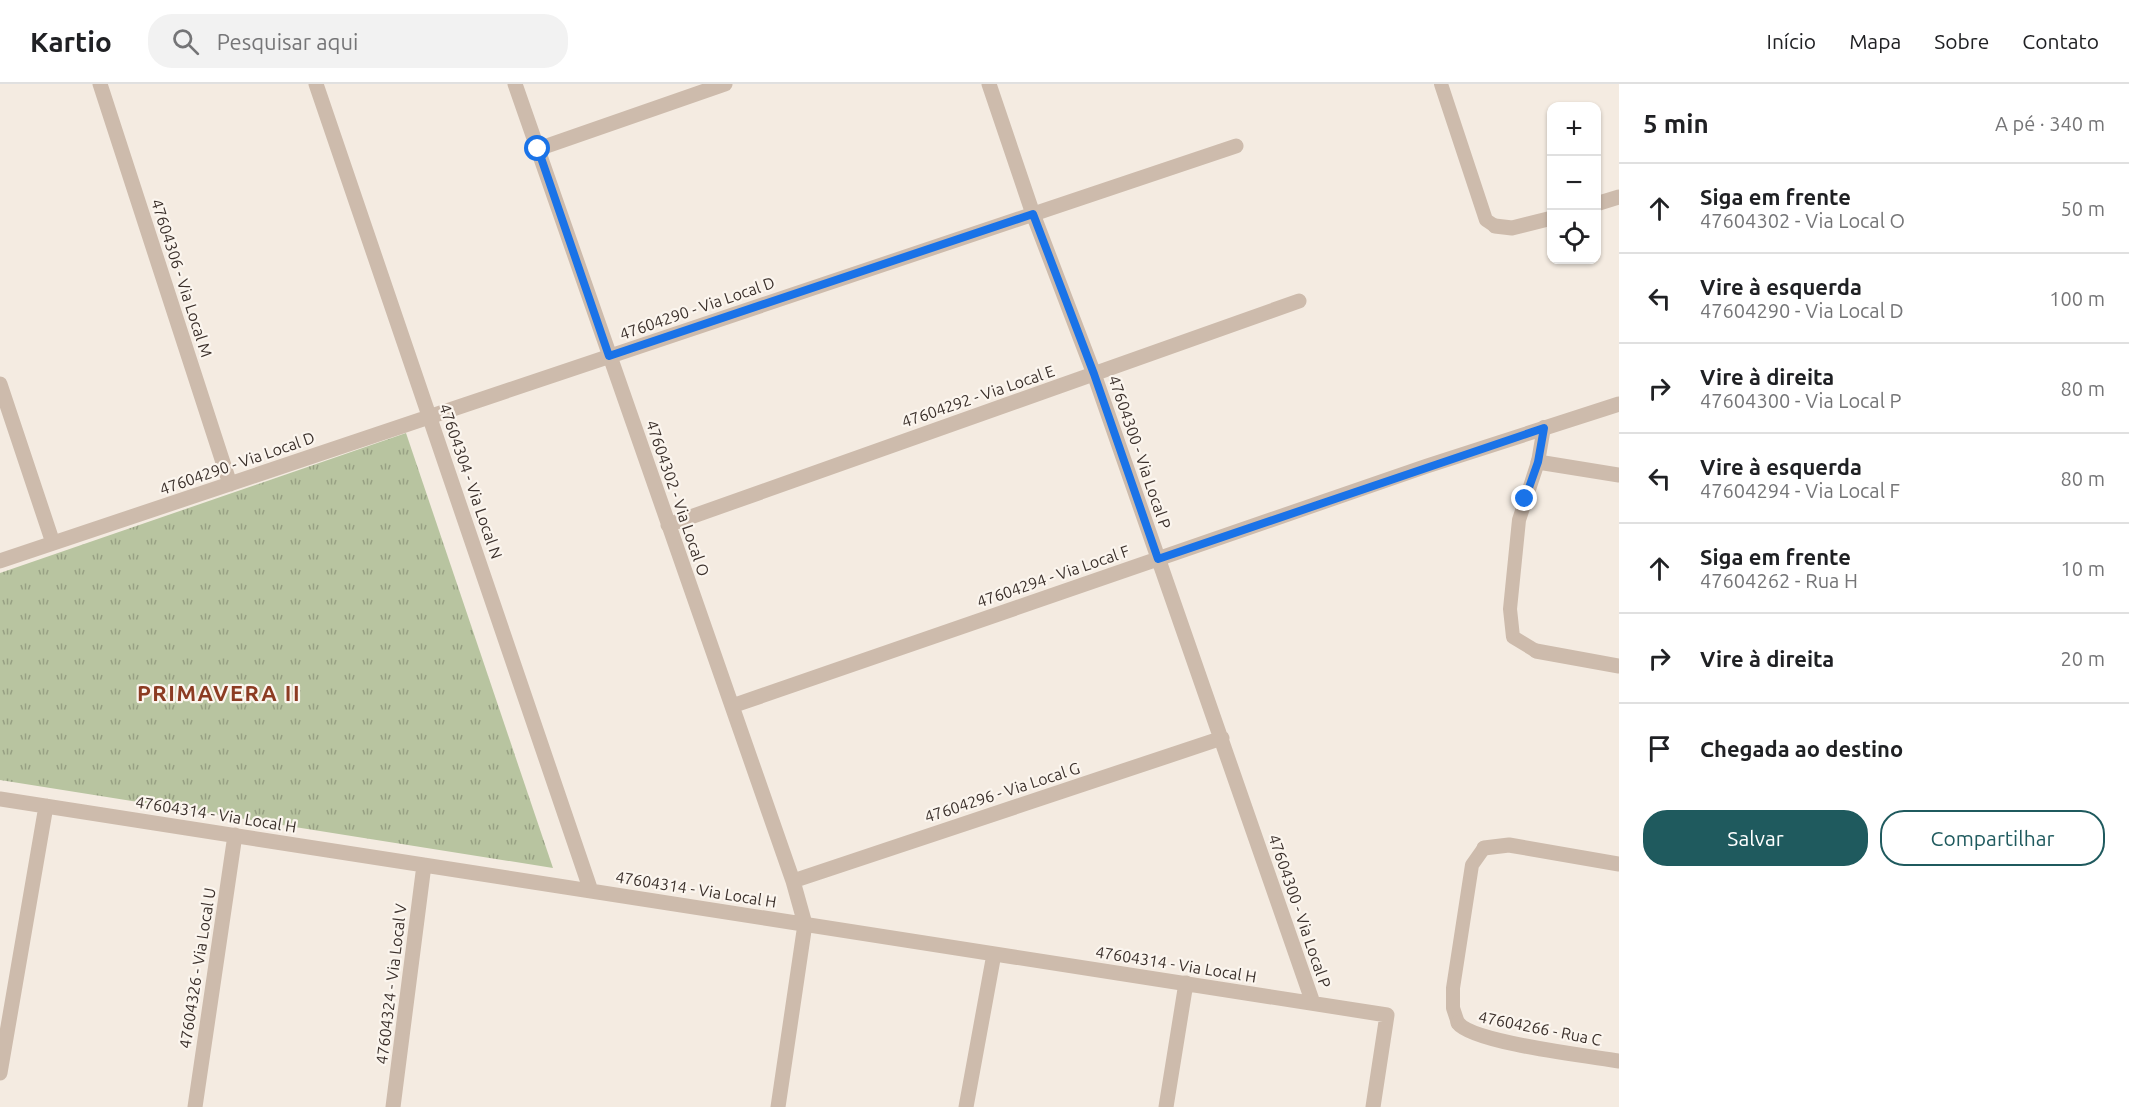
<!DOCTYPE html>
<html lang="pt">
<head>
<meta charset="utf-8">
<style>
	:root { --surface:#fff; --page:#f2f2f2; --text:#202124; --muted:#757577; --line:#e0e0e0; --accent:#1f5a5e }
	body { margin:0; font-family:Ubuntu,sans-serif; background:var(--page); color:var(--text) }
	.controls { position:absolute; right:18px; top:18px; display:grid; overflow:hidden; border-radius:12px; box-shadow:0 2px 4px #0004 }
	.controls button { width:54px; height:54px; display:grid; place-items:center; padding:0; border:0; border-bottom:2px solid var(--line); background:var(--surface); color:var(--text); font:30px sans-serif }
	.stop { position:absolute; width:18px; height:18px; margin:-14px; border:4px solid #1a73e8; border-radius:50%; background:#fff }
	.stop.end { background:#1a73e8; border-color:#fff; box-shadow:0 2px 6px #0008 }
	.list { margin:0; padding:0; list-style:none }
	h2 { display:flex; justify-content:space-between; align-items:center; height:78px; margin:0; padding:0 24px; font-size:26px }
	h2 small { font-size:20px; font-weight:400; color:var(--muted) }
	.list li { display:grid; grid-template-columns:39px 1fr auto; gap:18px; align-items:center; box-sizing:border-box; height:90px; padding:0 24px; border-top:2px solid var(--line) }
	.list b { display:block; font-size:22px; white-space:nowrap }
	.list p { margin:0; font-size:20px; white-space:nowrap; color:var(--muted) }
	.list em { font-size:20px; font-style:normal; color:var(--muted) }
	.actions { display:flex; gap:12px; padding:18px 24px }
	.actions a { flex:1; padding:14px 0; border:2px solid var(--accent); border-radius:24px; text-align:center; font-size:21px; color:var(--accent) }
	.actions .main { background:var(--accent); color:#fff }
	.icon { flex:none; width:33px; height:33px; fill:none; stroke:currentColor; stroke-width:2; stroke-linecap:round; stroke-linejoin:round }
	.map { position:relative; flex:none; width:1619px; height:1023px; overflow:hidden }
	header { display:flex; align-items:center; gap:36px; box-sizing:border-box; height:84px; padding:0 30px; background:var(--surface); border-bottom:2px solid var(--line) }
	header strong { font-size:28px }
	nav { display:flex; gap:33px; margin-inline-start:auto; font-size:21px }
	.search { width:420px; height:54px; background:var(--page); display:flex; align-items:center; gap:15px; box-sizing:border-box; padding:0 21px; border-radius:24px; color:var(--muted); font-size:22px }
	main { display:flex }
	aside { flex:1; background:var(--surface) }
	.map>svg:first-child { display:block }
</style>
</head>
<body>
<header>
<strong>Kartio</strong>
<div class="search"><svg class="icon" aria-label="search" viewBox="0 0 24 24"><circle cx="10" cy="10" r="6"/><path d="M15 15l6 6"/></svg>Pesquisar aqui</div>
<nav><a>Início</a><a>Mapa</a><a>Sobre</a><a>Contato</a></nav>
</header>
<main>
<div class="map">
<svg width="1619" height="1023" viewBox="0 0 1619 1023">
	<defs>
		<pattern id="park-tufts" width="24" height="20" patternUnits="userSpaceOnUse" patternTransform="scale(1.5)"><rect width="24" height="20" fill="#b8c4a0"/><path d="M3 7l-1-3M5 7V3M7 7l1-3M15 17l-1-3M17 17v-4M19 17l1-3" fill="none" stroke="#97a083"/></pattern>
	</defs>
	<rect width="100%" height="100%" fill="#f4ebe1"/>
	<path fill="url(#park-tufts)" d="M 406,349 L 553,784 L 0,696 L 0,489 Z"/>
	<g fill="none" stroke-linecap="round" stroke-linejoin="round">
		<path stroke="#cdbbac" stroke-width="14" d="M 1441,0 L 1486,136 L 1495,142
			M 1536,567 L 1513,553 L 1510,525 L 1519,436 L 1538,378 L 1544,343
			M 1458,939 L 1453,924 L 1453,904 L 1472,781 L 1484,764"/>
		<path stroke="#cdbbac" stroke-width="15" d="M 100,0 L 230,400
			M 316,0 L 591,807
			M 515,0 L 793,797 L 805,840 L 778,1023
			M 989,0 L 1033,130 L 1094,290 L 1313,919
			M 538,65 L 725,0
			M 1596,120 L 1619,113
			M 1495,142 L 1512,144 L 1552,134
			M 0,300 L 53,459
			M 1538,378 L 1619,391
			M 668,441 L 1299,217
			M 0,477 L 1236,62
			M 1536,567 L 1619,582
			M 732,622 L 1427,382 L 1619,320
			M 0,715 L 1387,931 L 1373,1023
			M 1484,764 L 1509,761 L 1619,780
			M 793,797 L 1222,654
			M 1458,939 C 1473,959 1589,972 1619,977
			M 0,989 L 46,722
			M 195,1023 L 235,751
			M 393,1023 L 424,781
			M 966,1023 L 994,870
			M 1166,1023 L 1186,899"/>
	</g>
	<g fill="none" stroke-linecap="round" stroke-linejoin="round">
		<path stroke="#1a73e8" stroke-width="8" d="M 538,65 L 609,272 L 1033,130 L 1094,290 L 1158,475 L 1544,344 L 1538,378 L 1525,415"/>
	</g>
	<g text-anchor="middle" stroke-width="4.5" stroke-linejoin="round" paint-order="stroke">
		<g font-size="16" fill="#3b302b" stroke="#fbf5ee">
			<text transform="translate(182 194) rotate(72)" y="6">47604306 - Via Local M</text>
			<text transform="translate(697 224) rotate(-19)" y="6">47604290 - Via Local D</text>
			<text transform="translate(978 312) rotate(-19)" y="6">47604292 - Via Local E</text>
			<text transform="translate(1140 368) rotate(71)" y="6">47604300 - Via Local P</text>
			<text transform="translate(237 379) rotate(-19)" y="6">47604290 - Via Local D</text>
			<text transform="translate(471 397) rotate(71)" y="6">47604304 - Via Local N</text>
			<text transform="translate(678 414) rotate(71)" y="6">47604302 - Via Local O</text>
			<text transform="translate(1053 492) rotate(-19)" y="6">47604294 - Via Local F</text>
			<text transform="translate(1002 708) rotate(-18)" y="6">47604296 - Via Local G</text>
			<text transform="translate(216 730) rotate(9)" y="6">47604314 - Via Local H</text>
			<text transform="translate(696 805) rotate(9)" y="6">47604314 - Via Local H</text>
			<text transform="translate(1300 827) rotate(71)" y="6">47604300 - Via Local P</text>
			<text transform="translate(1176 880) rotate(9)" y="6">47604314 - Via Local H</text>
			<text transform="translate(197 884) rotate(-81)" y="6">47604326 - Via Local U</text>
			<text transform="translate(391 900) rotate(-83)" y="6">47604324 - Via Local V</text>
			<text transform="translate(1540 944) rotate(11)" y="6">47604266 - Rua C</text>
		</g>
		<g font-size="22" font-weight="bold" letter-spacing="1.5" fill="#8c3b22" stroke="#fbf5ee">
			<text x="219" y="617">PRIMAVERA II</text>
		</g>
	</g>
</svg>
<div class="controls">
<button>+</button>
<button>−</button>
<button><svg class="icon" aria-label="locate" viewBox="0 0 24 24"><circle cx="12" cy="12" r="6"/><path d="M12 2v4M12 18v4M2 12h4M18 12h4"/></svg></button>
</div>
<div class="stop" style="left:538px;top:65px"></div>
<div class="stop end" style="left:1525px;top:415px"></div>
</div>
<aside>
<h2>5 min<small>A pé · 340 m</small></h2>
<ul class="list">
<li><svg class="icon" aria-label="ahead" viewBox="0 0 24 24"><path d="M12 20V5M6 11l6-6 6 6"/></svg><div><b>Siga em frente</b><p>47604302 - Via Local O</p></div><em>50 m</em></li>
<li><svg class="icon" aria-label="left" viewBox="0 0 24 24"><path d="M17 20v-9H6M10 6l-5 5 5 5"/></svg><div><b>Vire à esquerda</b><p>47604290 - Via Local D</p></div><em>100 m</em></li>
<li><svg class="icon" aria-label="right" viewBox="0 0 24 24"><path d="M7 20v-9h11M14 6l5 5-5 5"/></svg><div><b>Vire à direita</b><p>47604300 - Via Local P</p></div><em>80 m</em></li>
<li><svg class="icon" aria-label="left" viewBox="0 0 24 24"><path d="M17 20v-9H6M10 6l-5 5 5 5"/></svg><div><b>Vire à esquerda</b><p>47604294 - Via Local F</p></div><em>80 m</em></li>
<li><svg class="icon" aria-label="ahead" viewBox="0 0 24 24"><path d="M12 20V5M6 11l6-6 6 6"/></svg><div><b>Siga em frente</b><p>47604262 - Rua H</p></div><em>10 m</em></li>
<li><svg class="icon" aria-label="right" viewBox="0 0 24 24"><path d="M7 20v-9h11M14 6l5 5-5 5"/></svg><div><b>Vire à direita</b></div><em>20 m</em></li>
<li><svg class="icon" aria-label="arrive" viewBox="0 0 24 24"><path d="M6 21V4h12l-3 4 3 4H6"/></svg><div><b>Chegada ao destino</b></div></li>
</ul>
<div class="actions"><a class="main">Salvar</a><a>Compartilhar</a></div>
</aside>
</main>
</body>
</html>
